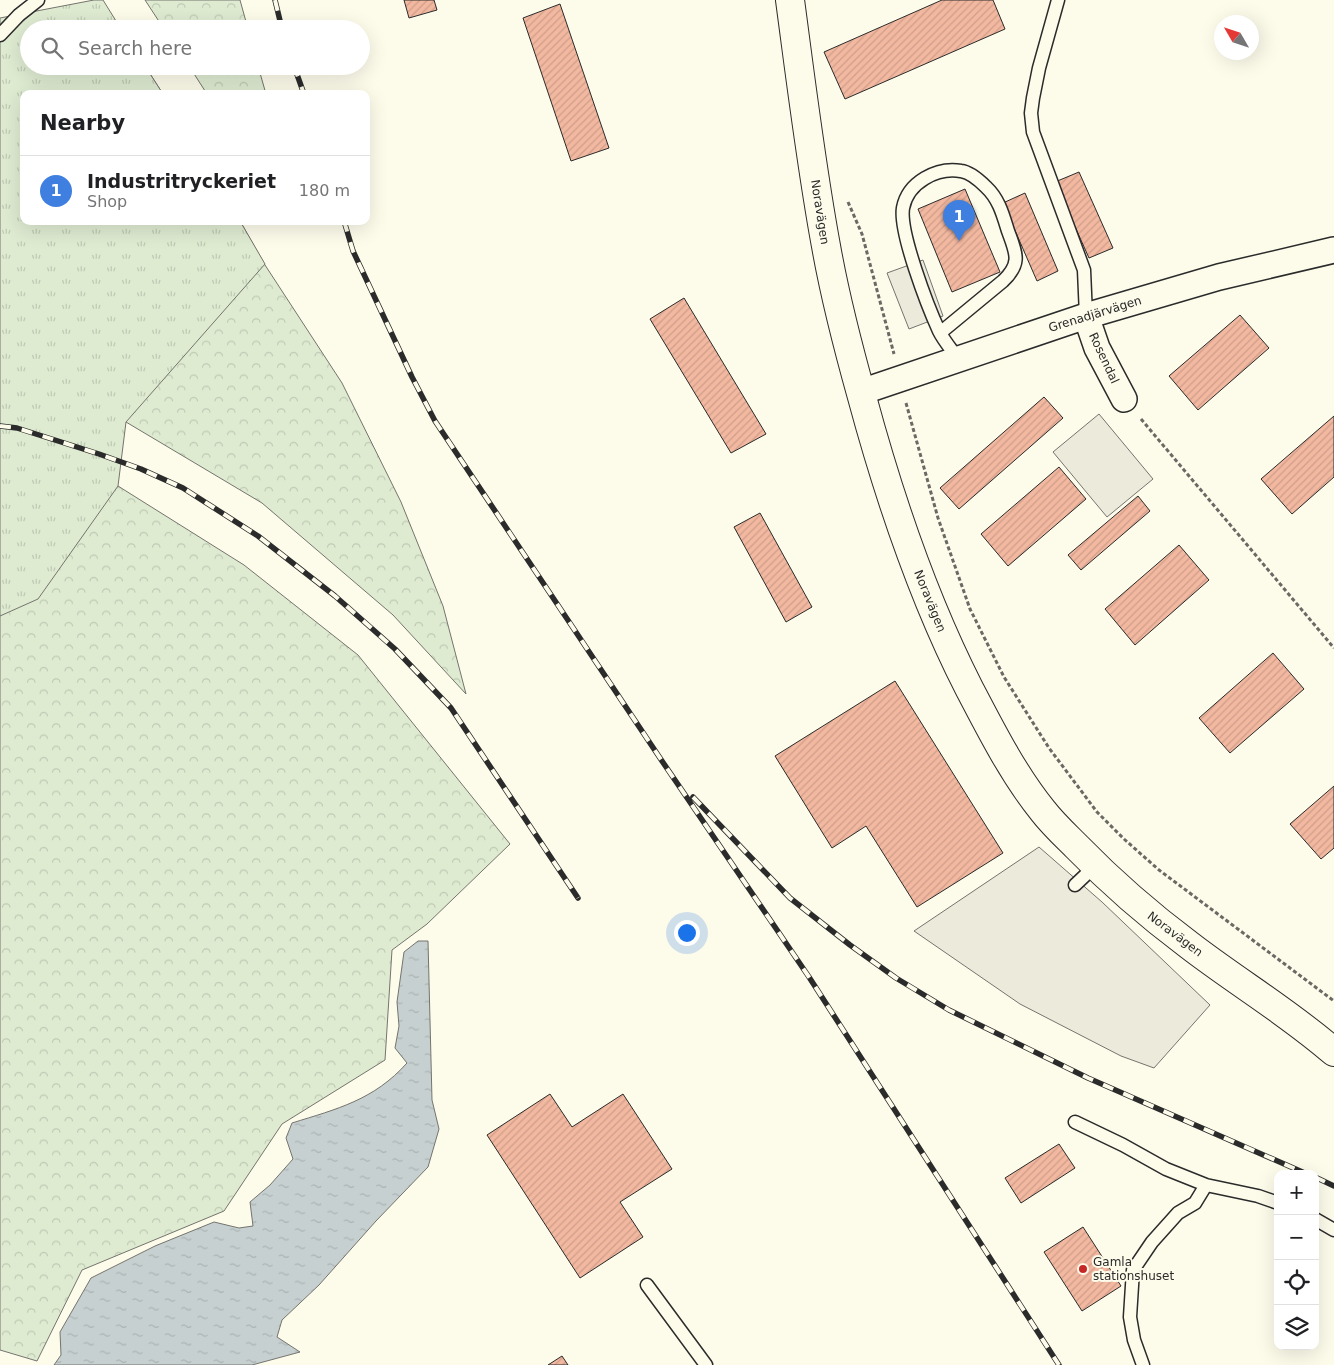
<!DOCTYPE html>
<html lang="en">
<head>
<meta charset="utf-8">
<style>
	:root { --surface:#fff; --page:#f2f2f2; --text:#202124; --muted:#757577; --line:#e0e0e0; --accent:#db2777 }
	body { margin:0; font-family:"DejaVu Sans",sans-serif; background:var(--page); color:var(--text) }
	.controls { position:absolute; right:15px; bottom:15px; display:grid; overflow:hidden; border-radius:10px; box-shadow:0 5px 20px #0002 }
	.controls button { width:45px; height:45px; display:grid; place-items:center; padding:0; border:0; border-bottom:1px solid var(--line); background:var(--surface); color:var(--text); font:25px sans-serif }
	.compass { position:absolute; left:1214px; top:15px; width:45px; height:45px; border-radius:50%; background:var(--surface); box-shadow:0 5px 20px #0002; rotate:309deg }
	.you { position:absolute; left:686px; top:932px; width:18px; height:18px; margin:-12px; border:4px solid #fff; border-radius:50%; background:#1a73e8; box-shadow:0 0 0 8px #1a73e833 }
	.badge { display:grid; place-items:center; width:32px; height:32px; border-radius:50%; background:var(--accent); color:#fff; font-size:16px; font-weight:700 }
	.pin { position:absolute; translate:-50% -41px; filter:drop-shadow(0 1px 2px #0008) }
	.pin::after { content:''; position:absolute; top:26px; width:18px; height:15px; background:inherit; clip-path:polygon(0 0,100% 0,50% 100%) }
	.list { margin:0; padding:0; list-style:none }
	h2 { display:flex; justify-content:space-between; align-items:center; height:65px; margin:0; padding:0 20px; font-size:21px }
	h2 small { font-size:16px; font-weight:400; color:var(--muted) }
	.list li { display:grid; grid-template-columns:32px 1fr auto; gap:15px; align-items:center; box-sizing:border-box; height:70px; padding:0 20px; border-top:1px solid var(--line) }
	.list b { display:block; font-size:19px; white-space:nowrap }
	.list p { margin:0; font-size:16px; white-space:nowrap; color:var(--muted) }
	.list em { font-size:16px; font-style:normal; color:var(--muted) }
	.icon { flex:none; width:28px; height:28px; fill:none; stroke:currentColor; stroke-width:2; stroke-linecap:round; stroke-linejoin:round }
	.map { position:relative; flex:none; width:1334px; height:1365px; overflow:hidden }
	.search { position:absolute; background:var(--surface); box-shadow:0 5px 20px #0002; left:20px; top:20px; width:350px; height:55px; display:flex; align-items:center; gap:12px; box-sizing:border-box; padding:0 18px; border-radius:28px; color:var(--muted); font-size:19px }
	.panel { position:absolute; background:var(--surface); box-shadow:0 5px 20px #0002; left:20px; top:90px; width:350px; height:135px; border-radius:10px }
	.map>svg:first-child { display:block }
</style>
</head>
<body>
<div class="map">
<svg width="1334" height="1365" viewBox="0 0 1334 1365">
	<defs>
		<pattern id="forest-crowns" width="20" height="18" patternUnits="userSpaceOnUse" patternTransform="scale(1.25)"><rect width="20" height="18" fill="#deebd1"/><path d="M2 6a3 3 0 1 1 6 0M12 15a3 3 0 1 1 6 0" fill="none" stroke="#bfcab4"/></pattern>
		<pattern id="park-tufts" width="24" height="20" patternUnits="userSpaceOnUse" patternTransform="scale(1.25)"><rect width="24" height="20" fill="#deebd1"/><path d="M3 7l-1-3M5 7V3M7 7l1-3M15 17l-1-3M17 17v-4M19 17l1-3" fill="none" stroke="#bfcab4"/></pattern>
		<pattern id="water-ripples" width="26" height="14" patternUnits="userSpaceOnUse" patternTransform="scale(1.25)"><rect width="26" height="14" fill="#c7d0d0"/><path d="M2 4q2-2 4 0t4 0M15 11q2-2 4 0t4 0" fill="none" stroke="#abb3b3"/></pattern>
		<pattern id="building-hatch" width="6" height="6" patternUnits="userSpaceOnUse" patternTransform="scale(1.25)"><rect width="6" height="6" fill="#f2b8a0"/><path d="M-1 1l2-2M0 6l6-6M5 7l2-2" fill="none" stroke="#d09e8a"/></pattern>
	</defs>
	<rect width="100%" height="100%" fill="#fdfbea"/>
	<path fill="url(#forest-crowns)" stroke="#74746e" d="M 145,0 L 240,0 L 248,29 L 164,29 Z
		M 29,66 L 145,66 L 163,94 L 24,94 L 24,221 L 240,221 L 265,265 L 342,383 L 401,502 L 443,606 L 466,694 L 393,615 L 262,503 L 126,422 L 0,392 L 0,73 Z
		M 189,66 L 258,66 L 266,94 L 207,94 Z
		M 0,462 L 118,486 L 244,565 L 358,655 L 510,844 L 427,924 L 392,950 L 385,1060 L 282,1124 L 224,1211 L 82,1270 L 37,1361 L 0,1350 Z"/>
	<path fill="url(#park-tufts)" stroke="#74746e" d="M 94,0 L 103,0 L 121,29 L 29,29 L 29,66 L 145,66 L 163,94 L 24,94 L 24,221 L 240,221 L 265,264 L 126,422 L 118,486 L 38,599 L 0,616 L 0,18 Z"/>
	<path fill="#eceadb" stroke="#74746e" d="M 923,260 L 943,316 L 909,329 L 887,273 Z
		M 1099,414 L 1153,479 L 1107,517 L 1053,452 Z
		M 1039,847 L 1102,902 L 1210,1005 L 1154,1068 L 1121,1056 L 1020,1004 L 914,931 Z"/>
	<path fill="url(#water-ripples)" stroke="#74746e" d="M 418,941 L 428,941 L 432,1100 L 439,1129 L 428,1167 L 376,1221 L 319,1285 L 282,1320 L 277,1337 L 300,1352 L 252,1365 L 54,1365 L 61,1355 L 60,1332 L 91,1278 L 155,1246 L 214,1222 L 239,1228 L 253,1226 L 250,1202 L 270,1185 L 293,1159 L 286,1138 L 292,1123 C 337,1109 374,1100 407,1063 L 395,1048 L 399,1026 L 397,1002 L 404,952 Z"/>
	<path fill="url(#building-hatch)" stroke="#2b2b2b" d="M 404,0 L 434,0 L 437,10 L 409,18 Z
		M 942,0 L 993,0 L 1005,29 L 845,99 L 824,52 Z
		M 560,4 L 609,148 L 571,161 L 523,18 Z
		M 1079,172 L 1113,248 L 1089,258 L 1055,182 Z
		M 965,189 L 1000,272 L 952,292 L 918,209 Z
		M 1025,193 L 1058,271 L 1037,281 L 1003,203 Z
		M 684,298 L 766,434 L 731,453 L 650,319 Z
		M 1240,315 L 1269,348 L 1198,410 L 1169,376 Z
		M 1044,397 L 1063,418 L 959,509 L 940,488 Z
		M 1334,416 L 1334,477 L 1292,514 L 1261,479 Z
		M 1059,467 L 1086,499 L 1008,566 L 981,534 Z
		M 1138,496 L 1150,511 L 1081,570 L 1068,555 Z
		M 760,513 L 812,607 L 786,622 L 734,527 Z
		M 1179,545 L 1209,580 L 1135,645 L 1105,609 Z
		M 1273,653 L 1304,689 L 1230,753 L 1199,718 Z
		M 895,681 L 1003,853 L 917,907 L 866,826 L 832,848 L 775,756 Z
		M 1334,786 L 1334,848 L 1321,859 L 1290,824 Z
		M 550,1094 L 572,1127 L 623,1094 L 672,1169 L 620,1202 L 643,1237 L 580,1278 L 487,1135 Z
		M 1059,1144 L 1075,1168 L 1021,1203 L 1005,1178 Z
		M 1083,1227 L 1121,1286 L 1082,1311 L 1044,1252 Z
		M 562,1356 L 568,1365 L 548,1365 Z"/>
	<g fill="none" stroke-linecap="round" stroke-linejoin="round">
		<defs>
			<path id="service" d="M 1058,0 L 1039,68 L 1033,98 L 1031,113 L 1033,132 L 1084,270 L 1086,316
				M 0,35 L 19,15 L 38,0
				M 940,333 L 1003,281 C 1022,263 1016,253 1008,231 C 1003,215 999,199 986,187 C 980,181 970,172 961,171 C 937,167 908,182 903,208 C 899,232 928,307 939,331 C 944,341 952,350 958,359
				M 1075,885 L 1095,866
				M 1075,1122 L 1123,1145 L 1166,1169 L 1206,1185 L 1258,1196 L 1278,1203
				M 1315,1219 L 1334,1230
				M 647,1285 L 706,1365
				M 1143,1365 L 1134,1340 L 1130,1317 L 1133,1270 L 1152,1242 L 1178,1213 L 1195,1203 L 1206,1185"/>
			<path id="minor" d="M 1086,316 L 1097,348 L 1124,399
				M 861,392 L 1086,316 L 1219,277 L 1334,250"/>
			<path id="tertiary" d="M 790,0 C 801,82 811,165 826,246 C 835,297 848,347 862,397 C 889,497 922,596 969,688 C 991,730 1013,774 1043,811 C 1053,824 1065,835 1077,847 C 1112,883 1149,915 1189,945 C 1237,982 1288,1012 1334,1052"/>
		</defs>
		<use href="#service" stroke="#2b2b2b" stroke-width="15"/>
		<use href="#minor" stroke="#2b2b2b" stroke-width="28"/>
		<use href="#tertiary" stroke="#2b2b2b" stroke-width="30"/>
		<path stroke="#6a6964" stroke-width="3" stroke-dasharray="4 2.5" stroke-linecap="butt" d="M 848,202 L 862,234 L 894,354
			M 906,403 L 938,518 L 970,609 L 1004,677 L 1049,748 L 1097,812 L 1124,839 L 1159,870 L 1334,1001
			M 1141,419 L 1334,648"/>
		<use href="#service" stroke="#fdfbea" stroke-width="12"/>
		<use href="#minor" stroke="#fdfbea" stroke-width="25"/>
		<use href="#tertiary" stroke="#fdfbea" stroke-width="28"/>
		<defs>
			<path id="rail" d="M 275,0 L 282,29
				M 294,66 L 304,94
				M 344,221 L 353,251 L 412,377 L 435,421 L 662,761 L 809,977 L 1059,1365
				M 0,426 L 17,428 L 99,454 L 141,469 L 183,488 L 258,536 L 335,596 L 395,649 L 451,708 L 578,898
				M 693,797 L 790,898 L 850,945 L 896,978 L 949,1010 L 1088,1078 L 1307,1174
				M 1315,1177 L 1334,1186"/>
		</defs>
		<use href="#rail" stroke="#2b2b2b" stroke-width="5.5"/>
		<use href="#rail" stroke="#fdfbea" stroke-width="4" stroke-dasharray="11" stroke-linecap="butt"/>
	</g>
	<circle fill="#c62828" stroke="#fdfbea" stroke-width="2" cx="1083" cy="1269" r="5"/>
	<g text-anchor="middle" stroke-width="4" stroke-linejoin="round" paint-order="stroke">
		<g font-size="12" fill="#2b2b2b" stroke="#fdfbea">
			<text transform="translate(820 212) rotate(81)" y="4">Noravägen</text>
			<text transform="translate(1095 314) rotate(-17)" y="4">Grenadjärvägen</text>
			<text transform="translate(1104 358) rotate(65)" y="4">Rosendal</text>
			<text transform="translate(930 601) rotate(68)" y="4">Noravägen</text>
			<text transform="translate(1175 934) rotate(37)" y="4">Noravägen</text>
		</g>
		<g font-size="12" fill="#2b2b2b" stroke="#fdfbea" text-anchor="start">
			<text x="1093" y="1266">Gamla<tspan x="1093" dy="14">stationshuset</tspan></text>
		</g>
	</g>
</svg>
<div class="controls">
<button>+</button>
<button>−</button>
<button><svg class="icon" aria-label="locate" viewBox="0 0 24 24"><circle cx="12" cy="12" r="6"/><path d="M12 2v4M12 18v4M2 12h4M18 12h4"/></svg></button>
<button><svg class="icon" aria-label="layers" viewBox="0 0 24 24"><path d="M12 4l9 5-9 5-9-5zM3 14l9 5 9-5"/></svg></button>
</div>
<svg class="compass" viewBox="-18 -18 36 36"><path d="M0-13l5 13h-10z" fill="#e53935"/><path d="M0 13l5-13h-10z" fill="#757577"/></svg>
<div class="you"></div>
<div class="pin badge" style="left:959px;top:241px;background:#3f7fe0">1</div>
<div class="search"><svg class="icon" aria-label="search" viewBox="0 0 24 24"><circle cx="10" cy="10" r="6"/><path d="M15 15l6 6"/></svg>Search here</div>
<section class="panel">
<h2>Nearby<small></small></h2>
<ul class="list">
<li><span class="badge" style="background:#3f7fe0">1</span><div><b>Industritryckeriet</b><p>Shop</p></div><em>180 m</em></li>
</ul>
</section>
</div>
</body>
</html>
